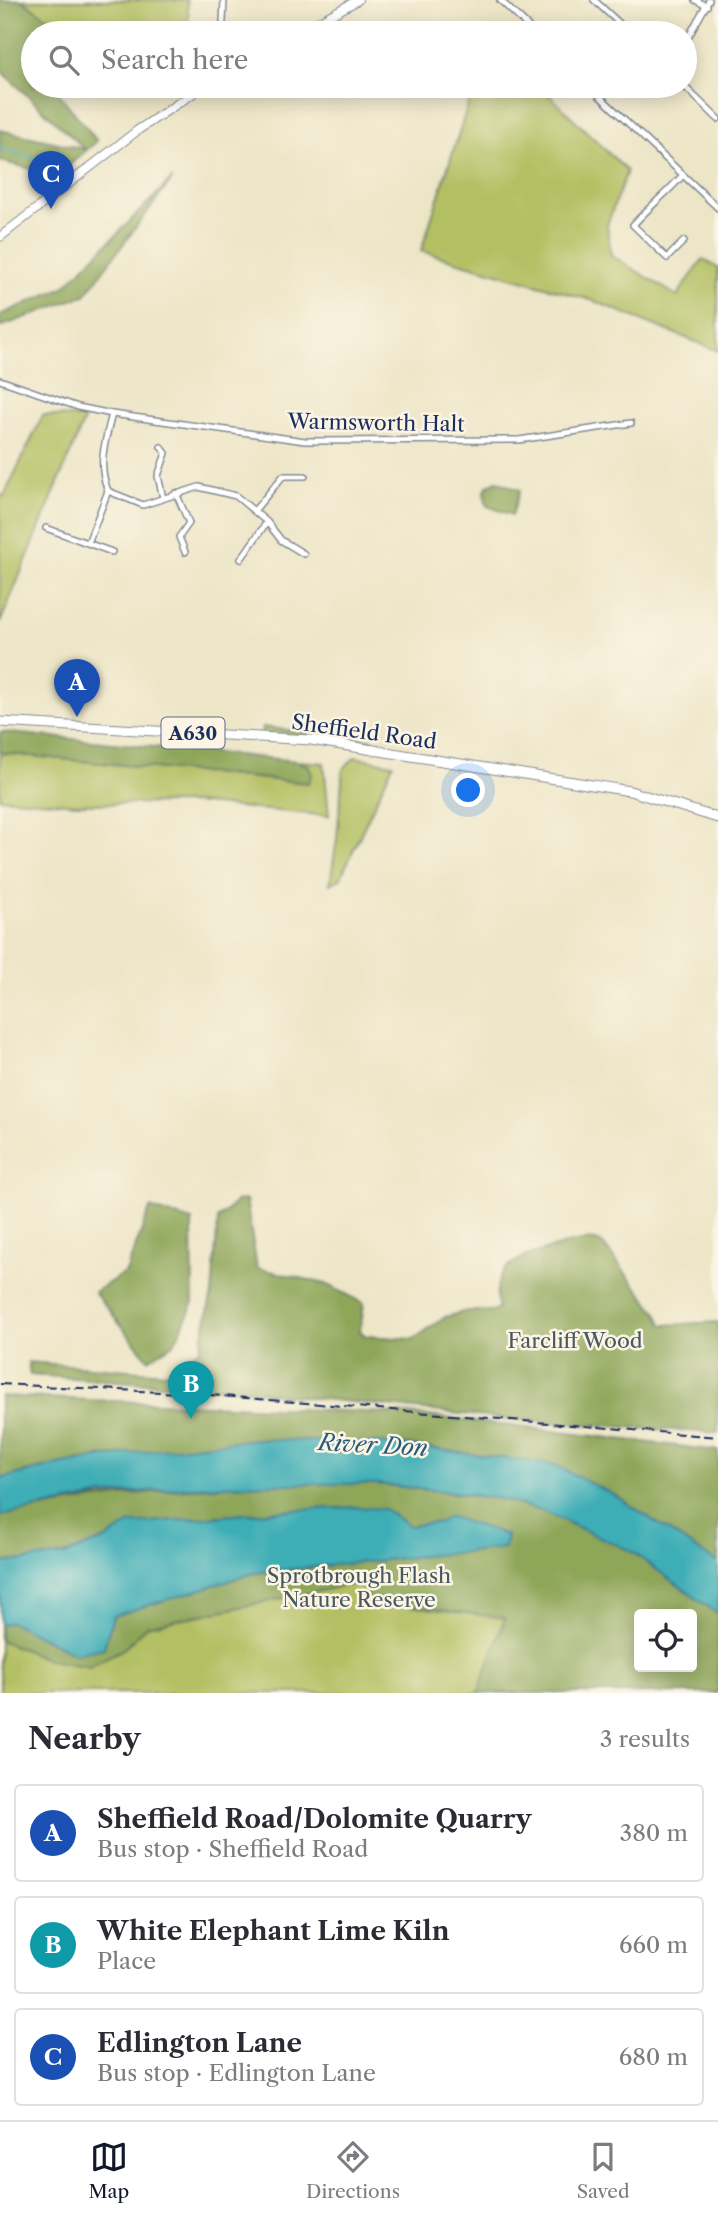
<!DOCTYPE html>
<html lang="en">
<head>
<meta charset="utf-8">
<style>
	:root { --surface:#fff; --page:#f7f7f7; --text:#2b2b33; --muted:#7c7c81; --line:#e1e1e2; --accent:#111827 }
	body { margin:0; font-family:"Libre Caslon Text",serif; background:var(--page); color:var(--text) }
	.controls { position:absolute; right:21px; bottom:21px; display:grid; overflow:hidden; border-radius:7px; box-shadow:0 4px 18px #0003 }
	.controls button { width:63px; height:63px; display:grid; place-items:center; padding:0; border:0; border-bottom:2px solid var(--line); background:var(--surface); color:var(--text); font:35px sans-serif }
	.you { position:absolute; left:469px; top:791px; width:24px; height:24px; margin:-18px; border:5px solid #fff; border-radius:50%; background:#1a73e8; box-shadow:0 0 0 10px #1a73e833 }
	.badge { display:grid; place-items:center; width:46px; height:46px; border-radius:50%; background:var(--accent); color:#fff; font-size:23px; font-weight:700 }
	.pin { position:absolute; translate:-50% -58px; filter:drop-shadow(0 2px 4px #0008) }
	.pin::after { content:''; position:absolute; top:37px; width:24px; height:21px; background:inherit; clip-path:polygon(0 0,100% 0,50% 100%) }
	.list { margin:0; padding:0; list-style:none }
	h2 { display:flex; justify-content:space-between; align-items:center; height:91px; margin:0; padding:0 28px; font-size:30px }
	h2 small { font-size:23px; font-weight:400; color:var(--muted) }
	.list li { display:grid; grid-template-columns:46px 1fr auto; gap:21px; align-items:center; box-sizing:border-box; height:98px; margin:0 14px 14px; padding:0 14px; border:2px solid var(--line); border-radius:7px }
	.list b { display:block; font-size:26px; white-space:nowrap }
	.list p { margin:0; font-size:23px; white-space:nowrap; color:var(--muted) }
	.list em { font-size:23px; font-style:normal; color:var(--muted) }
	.icon { flex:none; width:38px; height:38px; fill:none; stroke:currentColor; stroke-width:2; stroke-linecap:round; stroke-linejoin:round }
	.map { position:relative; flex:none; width:718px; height:1693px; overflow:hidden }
	.search { position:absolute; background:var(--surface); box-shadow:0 4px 18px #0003; left:21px; right:21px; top:21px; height:77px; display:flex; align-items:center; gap:18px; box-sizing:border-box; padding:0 24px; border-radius:38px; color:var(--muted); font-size:26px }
	.sheet { height:427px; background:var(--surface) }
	nav { display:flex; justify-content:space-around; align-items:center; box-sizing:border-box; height:98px; border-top:2px solid var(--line); background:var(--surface); font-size:19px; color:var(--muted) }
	nav a { display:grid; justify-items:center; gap:4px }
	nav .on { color:var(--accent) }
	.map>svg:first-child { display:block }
</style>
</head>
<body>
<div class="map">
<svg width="718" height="1693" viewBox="0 0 718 1693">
	<rect width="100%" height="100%" fill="#fcf5e5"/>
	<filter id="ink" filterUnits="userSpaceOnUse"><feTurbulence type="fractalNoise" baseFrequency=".0143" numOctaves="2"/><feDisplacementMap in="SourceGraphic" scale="14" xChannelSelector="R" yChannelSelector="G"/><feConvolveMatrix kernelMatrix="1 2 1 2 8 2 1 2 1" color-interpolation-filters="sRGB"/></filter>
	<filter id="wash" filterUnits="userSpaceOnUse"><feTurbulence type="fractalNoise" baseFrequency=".00686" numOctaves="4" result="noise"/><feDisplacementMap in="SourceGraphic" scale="28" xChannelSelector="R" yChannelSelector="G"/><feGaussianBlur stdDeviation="1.57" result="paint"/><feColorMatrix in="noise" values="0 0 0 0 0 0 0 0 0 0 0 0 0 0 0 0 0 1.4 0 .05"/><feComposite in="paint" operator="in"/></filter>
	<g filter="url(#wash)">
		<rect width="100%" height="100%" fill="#ece5c6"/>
		<path fill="#b2bf62" stroke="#667760" stroke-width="2" fill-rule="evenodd" d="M 21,0 L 187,0 L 190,33 L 71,33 Z
			M 474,86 L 540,86 L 627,171 L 607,225 L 611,255 L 677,296 L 703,259 L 718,268 L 718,351 L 594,301 L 421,251 Z
			M 43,415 L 85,418 L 0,623 L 0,495 L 4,496 Z
			M 0,753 L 308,783 L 309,767 L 297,761 L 324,763 L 329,816 L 194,803 L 78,804 L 0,798 Z
			M 355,757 L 393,764 L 340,879 L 330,884 L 337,839 L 343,769 Z
			M 195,1487 L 631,1551 L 718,1614 L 718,1693 L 0,1693 L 0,1516 L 70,1501 ZM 639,1614 L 692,1614 L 692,1667 L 639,1667 Z"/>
		<path fill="#8da658" stroke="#546a5b" stroke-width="2" fill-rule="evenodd" d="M 0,0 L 21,0 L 71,33 L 33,33 L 33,86 L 65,86 L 59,94 L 97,141 L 57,176 L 0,161 L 0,130 L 85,149 L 0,70 Z
			M 173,178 L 85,295 L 0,327 L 0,315 L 64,287 Z
			M 497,481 L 520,490 L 512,515 L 487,506 L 484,493 L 488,485 Z
			M 263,727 L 372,740 L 370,746 L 261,734 Z
			M 0,732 L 297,761 L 309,766 L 312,775 L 308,783 L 0,753 Z
			M 246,1200 L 257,1268 L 326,1284 L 364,1303 L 360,1331 L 366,1336 L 414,1339 L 445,1317 L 467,1311 L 493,1311 L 498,1309 C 490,1266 517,1258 552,1248 C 570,1243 582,1238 601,1242 L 657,1313 L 663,1325 L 718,1322 L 718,1433 L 515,1420 L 232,1389 L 30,1375 L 28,1362 L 166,1373 L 200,1349 L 212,1293 L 218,1219 L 237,1201 Z
			M 150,1208 L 192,1221 L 193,1304 L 174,1344 L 148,1359 L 94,1292 L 126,1272 Z
			M 0,1396 L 410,1414 L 718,1451 L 718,1563 L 616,1496 L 555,1465 L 397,1444 L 103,1456 L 37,1469 L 0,1479 Z
			M 272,1484 L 377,1484 L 500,1499 L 542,1511 L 631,1551 L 718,1614 L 718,1693 L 478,1693 L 505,1618 L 371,1601 L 359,1583 L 146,1626 L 125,1648 L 89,1667 L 49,1660 L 0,1640 L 0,1625 L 11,1622 L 75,1654 L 104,1648 L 113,1616 L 254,1573 L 504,1548 L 440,1522 L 410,1526 L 384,1509 L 292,1510 L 129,1524 L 106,1539 L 65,1555 L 0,1563 L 0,1516 C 90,1497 180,1487 272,1484 ZM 639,1614 L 692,1614 L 692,1667 L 639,1667 Z"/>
		<path fill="#3cadb6" stroke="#2c6e8a" stroke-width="2" d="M 256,1439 L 397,1444 L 555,1465 L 616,1496 L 718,1563 L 718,1614 L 631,1551 L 542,1511 L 500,1499 L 451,1492 L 377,1484 L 272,1484 L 195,1487 L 103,1495 L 0,1516 L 0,1479 C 84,1455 170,1449 256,1439 Z
			M 355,1507 L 384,1509 L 410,1526 L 440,1522 L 449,1516 L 507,1535 L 504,1548 L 254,1573 L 113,1616 L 104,1648 L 75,1654 L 11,1622 L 0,1625 L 0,1563 L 65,1555 L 106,1539 L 129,1524 L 292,1510 Z"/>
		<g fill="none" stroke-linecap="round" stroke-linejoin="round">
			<path stroke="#3cadb6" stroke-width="2" d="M 0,148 L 58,167"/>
		</g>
	</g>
	<g filter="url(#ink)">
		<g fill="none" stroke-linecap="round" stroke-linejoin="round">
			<defs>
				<path id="street" d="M 500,0 L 535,33
					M 594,0 L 630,33
					M 695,0 L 707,6
					M 223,22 L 224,0
					M 685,43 L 709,0
					M 589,86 L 718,208
					M 684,86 L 718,119
					M 683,175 C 667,193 649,207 633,225 L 667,258 L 684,241
					M 0,380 L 78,407 L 112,414 L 305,441 L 519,440 L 631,423
					M 112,414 C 105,442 97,464 108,491 L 143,505 L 199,487 L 236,496 L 267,522 L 281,540 L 304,554
					M 161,447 L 166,453 L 158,476 L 163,498
					M 176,493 L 189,523 L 179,537 L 185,552
					M 254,511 L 283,476 L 305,476
					M 46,528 L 112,552
					M 88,543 L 108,491
					M 241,559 L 267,522"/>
				<path id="secondary" d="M 298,33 L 358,0
					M 0,237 L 138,130 L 204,86"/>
				<path id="primary" d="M 0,722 L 311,740 L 630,791 L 718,818"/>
			</defs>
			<use href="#street" stroke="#848a92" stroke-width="8"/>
			<use href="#secondary" stroke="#848a92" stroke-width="10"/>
			<use href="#primary" stroke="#848a92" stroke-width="11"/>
			<use href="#street" stroke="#fff" stroke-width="5"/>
			<use href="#secondary" stroke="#fff" stroke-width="8"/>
			<use href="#primary" stroke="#fff" stroke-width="9"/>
			<path stroke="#1b2f5e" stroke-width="2" stroke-dasharray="10 5" stroke-linecap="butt" d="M 0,1384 L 198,1394 L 718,1437"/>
		</g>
	</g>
	<g text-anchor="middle" stroke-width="5" stroke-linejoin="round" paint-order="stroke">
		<rect fill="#fcf5e5" stroke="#5e6a86" stroke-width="2" x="161.5" y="717.5" width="63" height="31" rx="5"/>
		<g font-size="19" font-weight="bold" fill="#1b2f5e">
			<text x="193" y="740">A630</text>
		</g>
		<g font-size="21" fill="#1b2f5e" stroke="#fcf5e5">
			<text transform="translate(376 423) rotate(1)" y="7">Warmsworth Halt</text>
			<text transform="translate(364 732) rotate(8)" y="7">Sheffield Road</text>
		</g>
		<g font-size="21" fill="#485a5f" stroke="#fcf5e5">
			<text x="575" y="1348">Farcliff Wood</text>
			<text x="359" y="1583">Sprotbrough Flash<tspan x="359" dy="24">Nature Reserve</tspan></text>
		</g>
		<g font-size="23" font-style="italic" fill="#275b7d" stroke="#fcf5e5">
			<text transform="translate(373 1445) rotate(3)" y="8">River Don</text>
		</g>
	</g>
</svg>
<div class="controls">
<button><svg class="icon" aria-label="locate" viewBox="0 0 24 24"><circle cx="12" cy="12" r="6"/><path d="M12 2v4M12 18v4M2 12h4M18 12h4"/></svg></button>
</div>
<div class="you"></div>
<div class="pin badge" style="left:77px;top:717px;background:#1a4fb4">A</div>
<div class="pin badge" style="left:191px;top:1419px;background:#0f9aa8">B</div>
<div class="pin badge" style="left:51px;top:209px;background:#1a4fb4">C</div>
<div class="search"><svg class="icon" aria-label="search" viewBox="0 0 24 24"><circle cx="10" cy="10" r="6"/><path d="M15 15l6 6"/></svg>Search here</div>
</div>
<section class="sheet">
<h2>Nearby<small>3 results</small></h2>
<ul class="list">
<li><span class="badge" style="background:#1a4fb4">A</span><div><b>Sheffield Road/Dolomite Quarry</b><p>Bus stop · Sheffield Road</p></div><em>380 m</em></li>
<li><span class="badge" style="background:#0f9aa8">B</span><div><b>White Elephant Lime Kiln</b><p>Place</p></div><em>660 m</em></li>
<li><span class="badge" style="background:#1a4fb4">C</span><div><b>Edlington Lane</b><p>Bus stop · Edlington Lane</p></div><em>680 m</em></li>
</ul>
</section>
<nav>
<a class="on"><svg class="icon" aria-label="map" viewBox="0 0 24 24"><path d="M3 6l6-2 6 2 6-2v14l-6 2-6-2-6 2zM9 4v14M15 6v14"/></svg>Map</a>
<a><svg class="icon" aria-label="directions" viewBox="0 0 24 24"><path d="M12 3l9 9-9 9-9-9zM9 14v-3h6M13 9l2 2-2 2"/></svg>Directions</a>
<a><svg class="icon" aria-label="saved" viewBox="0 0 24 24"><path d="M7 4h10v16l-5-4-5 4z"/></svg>Saved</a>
</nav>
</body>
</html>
